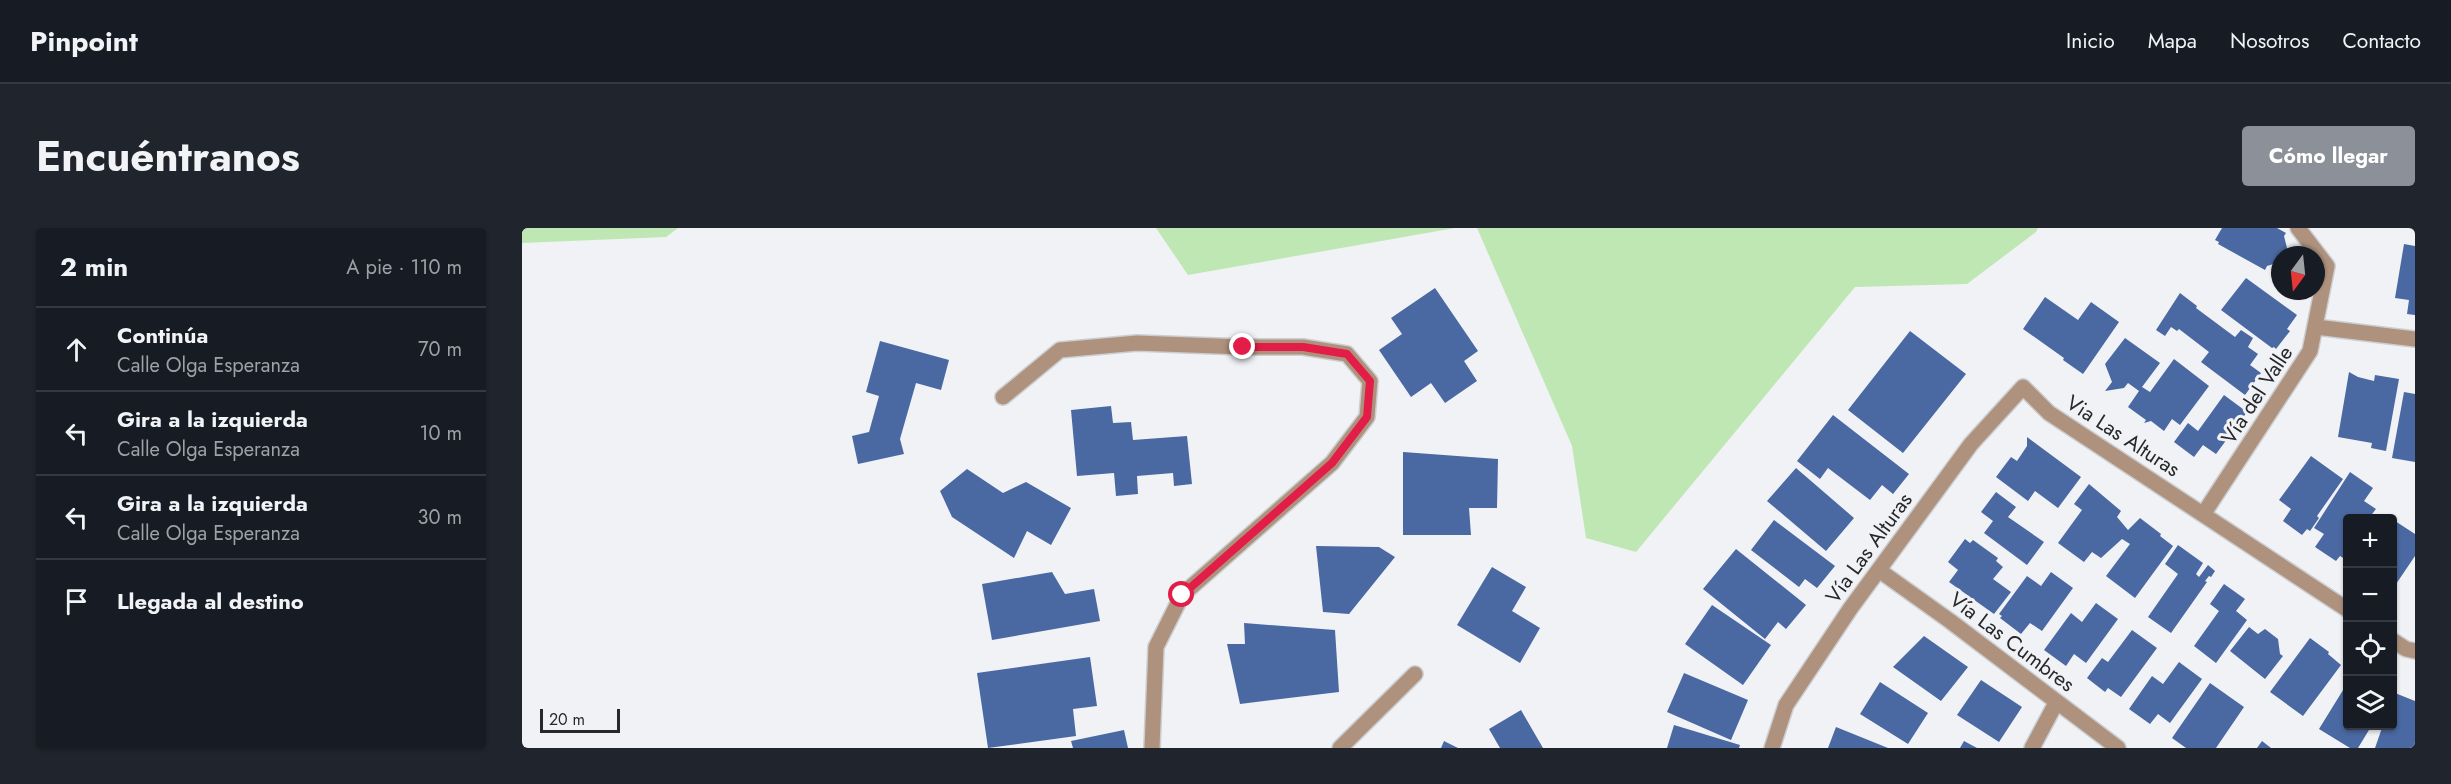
<!DOCTYPE html>
<html lang="es">
<head>
<meta charset="utf-8">
<style>
	:root { --surface:#171b24; --page:#20242c; --text:#f1f3f6; --muted:#9ea1a6; --line:#363941; --accent:#8c9099 }
	body { margin:0; font-family:Jost,sans-serif; background:var(--page); color:var(--text) }
	.controls { position:absolute; right:18px; bottom:18px; display:grid; overflow:hidden; border-radius:6px; box-shadow:0 2px 4px #0004 }
	.controls button { width:54px; height:54px; display:grid; place-items:center; padding:0; border:0; border-bottom:2px solid var(--line); background:var(--surface); color:var(--text); font:30px sans-serif }
	.compass { position:absolute; left:1749px; top:18px; width:54px; height:54px; border-radius:50%; background:var(--surface); box-shadow:0 2px 4px #0004; rotate:195deg }
	.scale { position:absolute; left:18px; bottom:15px; width:80px; box-sizing:border-box; padding-left:6px; border:3px solid #272829; border-top:0; font-size:16px; line-height:21px; white-space:nowrap; color:#272829; -webkit-text-stroke:4px #f0f2f6; paint-order:stroke }
	.stop { position:absolute; width:18px; height:18px; margin:-14px; border:4px solid #e11d48; border-radius:50%; background:#fff }
	.stop.end { background:#e11d48; border-color:#fff; box-shadow:0 2px 6px #0008 }
	.list { margin:0; padding:0; list-style:none }
	h2 { display:flex; justify-content:space-between; align-items:center; height:78px; margin:0; padding:0 24px; font-size:26px }
	h2 small { font-size:20px; font-weight:400; color:var(--muted) }
	.list li { display:grid; grid-template-columns:39px 1fr auto; gap:18px; align-items:center; box-sizing:border-box; height:84px; padding:0 24px; border-top:2px solid var(--line) }
	.list b { display:block; font-size:22px; white-space:nowrap }
	.list p { margin:0; font-size:20px; white-space:nowrap; color:var(--muted) }
	.list em { font-size:20px; font-style:normal; color:var(--muted) }
	.icon { flex:none; width:33px; height:33px; fill:none; stroke:currentColor; stroke-width:2; stroke-linecap:round; stroke-linejoin:round }
	.map { position:relative; flex:none; width:1893px; height:520px; overflow:hidden; border-radius:6px }
	header { display:flex; align-items:center; gap:36px; box-sizing:border-box; height:84px; padding:0 30px; background:var(--surface); border-bottom:2px solid var(--line) }
	header strong { font-size:28px }
	nav { display:flex; gap:33px; margin-inline-start:auto; font-size:21px }
	.intro { display:flex; align-items:center; justify-content:space-between; box-sizing:border-box; height:144px; padding:0 36px }
	h1 { margin:0; font-size:42px }
	.button { padding:15px 27px; border-radius:6px; background:var(--accent); color:#fff; font-size:21px; font-weight:700 }
	main { display:flex; gap:36px; padding:0 36px }
	aside { flex:1; background:var(--surface); border-radius:6px; box-shadow:0 2px 4px #0004 }
	.map>svg:first-child { display:block }
</style>
</head>
<body>
<header>
<strong>Pinpoint</strong>
<nav><a>Inicio</a><a>Mapa</a><a>Nosotros</a><a>Contacto</a></nav>
</header>
<div class="intro"><h1>Encuéntranos</h1><a class="button">Cómo llegar</a></div>
<main>
<aside>
<h2>2 min<small>A pie · 110 m</small></h2>
<ul class="list">
<li><svg class="icon" aria-label="ahead" viewBox="0 0 24 24"><path d="M12 20V5M6 11l6-6 6 6"/></svg><div><b>Continúa</b><p>Calle Olga Esperanza</p></div><em>70 m</em></li>
<li><svg class="icon" aria-label="left" viewBox="0 0 24 24"><path d="M17 20v-9H6M10 6l-5 5 5 5"/></svg><div><b>Gira a la izquierda</b><p>Calle Olga Esperanza</p></div><em>10 m</em></li>
<li><svg class="icon" aria-label="left" viewBox="0 0 24 24"><path d="M17 20v-9H6M10 6l-5 5 5 5"/></svg><div><b>Gira a la izquierda</b><p>Calle Olga Esperanza</p></div><em>30 m</em></li>
<li><svg class="icon" aria-label="arrive" viewBox="0 0 24 24"><path d="M6 21V4h12l-3 4 3 4H6"/></svg><div><b>Llegada al destino</b></div></li>
</ul>
</aside>
<div class="map">
<svg width="1893" height="520" viewBox="0 0 1893 520">
	<rect width="100%" height="100%" fill="#f0f2f6"/>
	<path fill="#bfe7b3" d="M 0,0 L 156,0 L 144,9 L 0,15 Z
		M 634,0 L 933,0 L 666,47 Z
		M 955,0 L 1516,0 L 1514,4 L 1445,56 L 1333,59 L 1114,324 L 1064,310 L 1050,218 Z"/>
	<path fill="#4a68a1" d="M 1700,0 L 1755,0 L 1764,5 L 1762,8 L 1766,24 L 1772,27 L 1758,27 L 1758,34 L 1745,38 L 1743,42 L 1696,16 L 1697,14 L 1693,12 Z
		M 1882,16 L 1893,18 L 1893,87 L 1885,86 L 1887,72 L 1873,70 Z
		M 1724,50 L 1775,87 L 1765,101 L 1768,103 L 1754,121 L 1752,119 L 1750,120 L 1699,82 Z
		M 913,60 L 956,123 L 942,133 L 955,153 L 923,175 L 909,155 L 889,169 L 857,122 L 880,106 L 869,90 Z
		M 1658,65 L 1675,78 L 1674,80 L 1713,109 L 1719,102 L 1731,110 L 1726,119 L 1736,126 L 1728,137 L 1739,145 L 1723,167 L 1679,134 L 1687,124 L 1657,101 L 1655,103 L 1649,99 L 1643,108 L 1634,102 Z
		M 1523,69 L 1556,92 L 1569,74 L 1597,94 L 1561,146 L 1541,132 L 1542,130 L 1501,101 Z
		M 1388,103 L 1444,146 L 1381,225 L 1326,182 Z
		M 1603,110 L 1638,135 L 1620,159 L 1628,164 L 1652,131 L 1687,158 L 1658,197 L 1650,191 L 1642,203 L 1629,193 L 1622,195 L 1624,192 L 1606,179 L 1617,163 L 1606,155 L 1602,160 L 1583,163 L 1590,154 L 1583,136 Z
		M 358,113 L 427,132 L 419,162 L 394,155 L 378,211 L 382,226 L 336,236 L 330,208 L 347,204 L 357,168 L 344,164 Z
		M 1827,144 L 1836,149 L 1852,153 L 1853,147 L 1877,151 L 1864,223 L 1849,220 L 1850,215 L 1816,209 Z
		M 1882,164 L 1893,166 L 1893,234 L 1870,230 Z
		M 1702,167 L 1725,184 L 1694,226 L 1681,217 L 1672,229 L 1652,214 L 1666,195 L 1676,203 Z
		M 589,178 L 591,195 L 609,194 L 611,212 L 665,208 L 670,256 L 652,258 L 651,245 L 615,248 L 616,266 L 594,268 L 592,245 L 555,248 L 549,182 Z
		M 1311,187 L 1387,246 L 1371,266 L 1360,257 L 1348,272 L 1306,240 L 1298,251 L 1275,233 Z
		M 1505,209 L 1559,249 L 1536,280 L 1513,263 L 1506,273 L 1474,249 L 1489,229 L 1495,233 L 1505,218 Z
		M 881,224 L 976,231 L 975,280 L 947,280 L 949,307 L 881,307 Z
		M 1789,228 L 1821,251 L 1795,288 L 1797,290 L 1788,303 L 1785,301 L 1780,307 L 1761,293 L 1769,281 L 1757,272 Z
		M 1274,240 L 1332,290 L 1304,323 L 1245,273 Z
		M 445,241 L 481,265 L 504,254 L 549,280 L 529,317 L 505,303 L 492,330 L 430,289 L 418,263 Z
		M 1828,244 L 1851,260 L 1842,273 L 1854,281 L 1847,290 L 1826,290 L 1826,333 L 1818,328 L 1814,333 L 1793,319 L 1802,306 L 1792,300 Z
		M 1567,256 L 1599,283 L 1595,289 L 1606,302 L 1618,290 L 1639,306 L 1638,308 L 1651,318 L 1613,370 L 1584,348 L 1608,316 L 1600,311 L 1579,330 L 1570,324 L 1562,334 L 1536,315 L 1560,282 L 1552,276 Z
		M 1474,264 L 1494,279 L 1486,289 L 1522,314 L 1505,337 L 1462,305 L 1471,293 L 1459,284 Z
		M 1870,291 L 1893,306 L 1893,328 L 1870,362 Z
		M 1252,292 L 1313,338 L 1295,360 L 1283,351 L 1277,359 L 1229,322 Z
		M 1443,311 L 1448,315 L 1451,312 L 1476,330 L 1474,333 L 1481,339 L 1471,351 L 1489,364 L 1472,386 L 1427,354 L 1436,342 L 1426,334 Z
		M 1656,317 L 1681,335 L 1674,346 L 1677,349 L 1686,337 L 1693,343 L 1689,349 L 1687,348 L 1683,353 L 1685,354 L 1649,405 L 1626,389 L 1656,346 L 1643,336 Z
		M 794,318 L 857,319 L 873,329 L 827,386 L 801,384 Z
		M 1214,321 L 1284,377 L 1264,401 L 1256,394 L 1243,411 L 1181,361 Z
		M 970,339 L 1004,359 L 990,383 L 1018,400 L 998,435 L 935,397 Z
		M 530,344 L 543,366 L 572,361 L 578,393 L 470,412 L 460,356 Z
		M 1529,344 L 1551,360 L 1520,403 L 1508,395 L 1499,406 L 1478,390 L 1480,388 L 1477,386 L 1505,348 L 1519,358 Z
		M 1702,356 L 1723,371 L 1714,383 L 1725,392 L 1694,435 L 1672,418 L 1697,383 L 1688,376 Z
		M 1574,375 L 1596,391 L 1564,435 L 1552,426 L 1544,438 L 1522,422 L 1549,385 L 1560,394 Z
		M 1190,377 L 1249,417 L 1221,457 L 1163,416 Z
		M 722,395 L 813,402 L 817,464 L 718,476 L 705,416 L 723,416 Z
		M 1727,399 L 1736,406 L 1743,401 L 1756,411 L 1758,426 L 1761,428 L 1743,451 L 1708,423 Z
		M 1610,402 L 1635,420 L 1599,469 L 1586,460 L 1583,464 L 1565,450 L 1580,430 L 1586,434 Z
		M 1402,408 L 1446,439 L 1419,473 L 1371,439 Z
		M 1788,410 L 1807,424 L 1806,426 L 1819,437 L 1781,488 L 1748,464 Z
		M 568,429 L 575,478 L 551,481 L 554,508 L 466,520 L 455,445 Z
		M 1657,434 L 1680,451 L 1648,495 L 1636,486 L 1628,496 L 1607,481 L 1630,448 L 1641,456 Z
		M 1162,445 L 1226,472 L 1209,512 L 1145,484 Z
		M 1459,452 L 1500,479 L 1477,514 L 1435,487 Z
		M 1358,454 L 1406,485 L 1386,516 L 1338,486 Z
		M 1826,454 L 1826,497 L 1850,497 L 1836,520 L 1828,520 L 1797,501 Z
		M 1688,455 L 1722,479 L 1694,520 L 1664,520 L 1650,510 Z
		M 1873,465 L 1893,473 L 1893,520 L 1853,520 L 1861,497 L 1870,497 Z
		M 999,482 L 1021,520 L 978,520 L 967,501 Z
		M 1152,497 L 1218,517 L 1217,520 L 1145,520 Z
		M 1314,499 L 1366,520 L 1306,520 Z
		M 602,502 L 606,520 L 551,520 L 549,513 Z
		M 922,513 L 936,520 L 919,520 Z
		M 1442,513 L 1455,520 L 1438,520 Z
		M 1740,513 L 1749,520 L 1735,520 Z"/>
	<g fill="none" stroke-linecap="round" stroke-linejoin="round">
		<defs>
			<path id="street" d="M 1794,99 L 1893,111
				M 481,169 L 538,122 L 615,115 L 721,119 L 781,119 L 825,126 L 848,153 L 845,189 L 810,235 L 660,367 L 634,419 L 630,520
				M 1682,285 L 1788,123 L 1805,38 L 1776,0
				M 1358,343 L 1428,393 L 1596,520
				M 1870,412 L 1884,421 L 1893,423
				M 818,520 L 893,446
				M 1250,520 L 1264,477 L 1328,381 L 1449,216 L 1501,159 L 1527,185 L 1826,382
				M 1510,520 L 1534,475"/>
		</defs>
		<use href="#street" stroke="#ccced1" stroke-width="18"/>
		<use href="#street" stroke="#ae927e" stroke-width="15"/>
	</g>
	<g fill="none" stroke-linecap="round" stroke-linejoin="round">
		<path stroke="#e11d48" stroke-width="8" d="M 660,367 L 810,235 L 845,189 L 848,153 L 825,126 L 781,119 L 721,119"/>
	</g>
	<g text-anchor="middle" stroke-width="6" stroke-linejoin="round" paint-order="stroke">
		<g font-size="21" fill="#272829" stroke="#f0f2f6">
			<text transform="translate(1735 167) rotate(-57)" y="7">Vía del Valle</text>
			<text transform="translate(1601 208) rotate(33)" y="7">Via Las Alturas</text>
			<text transform="translate(1347 320) rotate(-54)" y="7">Vía Las Alturas</text>
			<text transform="translate(1490 414) rotate(37)" y="7">Vía Las Cumbres</text>
		</g>
	</g>
</svg>
<div class="controls">
<button>+</button>
<button>−</button>
<button><svg class="icon" aria-label="locate" viewBox="0 0 24 24"><circle cx="12" cy="12" r="6"/><path d="M12 2v4M12 18v4M2 12h4M18 12h4"/></svg></button>
<button><svg class="icon" aria-label="layers" viewBox="0 0 24 24"><path d="M12 4l9 5-9 5-9-5zM3 14l9 5 9-5"/></svg></button>
</div>
<svg class="compass" viewBox="-18 -18 36 36"><path d="M0-13l5 13h-10z" fill="#e53935"/><path d="M0 13l5-13h-10z" fill="#9ea1a6"/></svg>
<div class="scale">20 m</div>
<div class="stop" style="left:660px;top:367px"></div>
<div class="stop end" style="left:721px;top:119px"></div>
</div>
</main>
</body>
</html>
